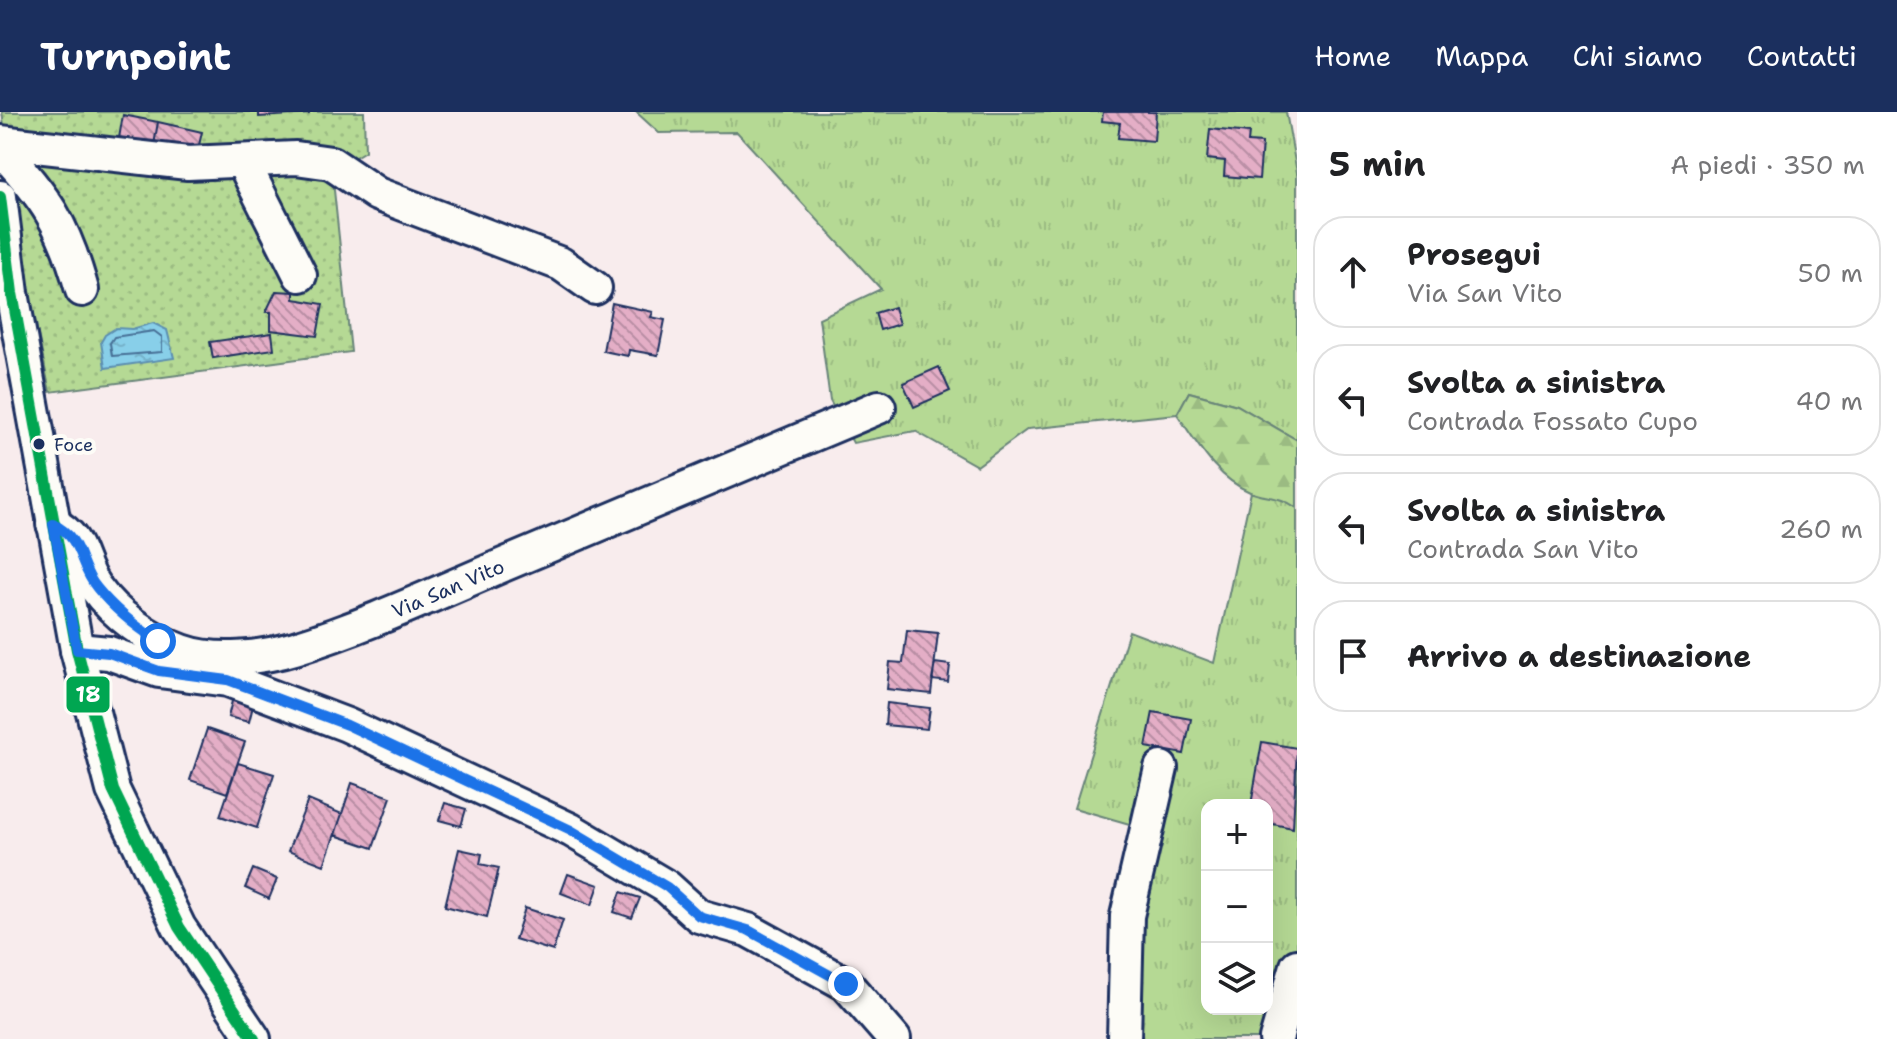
<!DOCTYPE html>
<html lang="it">
<head>
<meta charset="utf-8">
<style>
	:root { --surface:#fff; --page:#f6f6f6; --text:#202124; --muted:#757577; --line:#e0e0e0; --accent:#1b2f5e }
	body { margin:0; font-family:"Shantell Sans",sans-serif; background:var(--page); color:var(--text) }
	.controls { position:absolute; right:24px; bottom:24px; display:grid; overflow:hidden; border-radius:16px; box-shadow:0 8px 32px #0002 }
	.controls button { width:72px; height:72px; display:grid; place-items:center; padding:0; border:0; border-bottom:2px solid var(--line); background:var(--surface); color:var(--text); font:40px sans-serif }
	.stop { position:absolute; width:24px; height:24px; margin:-18px; border:6px solid #1a73e8; border-radius:50%; background:#fff }
	.stop.end { background:#1a73e8; border-color:#fff; box-shadow:0 2px 8px #0008 }
	.list { margin:0; padding:0; list-style:none }
	h2 { display:flex; justify-content:space-between; align-items:center; height:104px; margin:0; padding:0 32px; font-size:34px }
	h2 small { font-size:26px; font-weight:400; color:var(--muted) }
	.list li { display:grid; grid-template-columns:52px 1fr auto; gap:24px; align-items:center; box-sizing:border-box; height:112px; margin:0 16px 16px; padding:0 16px; border:2px solid var(--line); border-radius:32px }
	.list b { display:block; font-size:30px; white-space:nowrap }
	.list p { margin:0; font-size:26px; white-space:nowrap; color:var(--muted) }
	.list em { font-size:26px; font-style:normal; color:var(--muted) }
	.icon { flex:none; width:44px; height:44px; fill:none; stroke:currentColor; stroke-width:2; stroke-linecap:round; stroke-linejoin:round }
	.map { position:relative; flex:none; width:1297px; height:927px; overflow:hidden }
	header { display:flex; align-items:center; gap:48px; box-sizing:border-box; height:112px; padding:0 40px; background:var(--accent); color:#fff }
	header strong { font-size:38px }
	nav { display:flex; gap:44px; margin-inline-start:auto; font-size:28px }
	main { display:flex }
	aside { flex:1; background:var(--surface) }
	.map>svg:first-child { display:block }
</style>
</head>
<body>
<header>
<strong>Turnpoint</strong>
<nav><a>Home</a><a>Mappa</a><a>Chi siamo</a><a>Contatti</a></nav>
</header>
<main>
<div class="map">
<svg width="1297" height="927" viewBox="0 0 1297 927">
	<defs>
		<pattern id="grass-tufts" width="24" height="20" patternUnits="userSpaceOnUse" patternTransform="scale(2)"><rect width="24" height="20" fill="#b5d994"/><path d="M3 7l-1-3M5 7V3M7 7l1-3M15 17l-1-3M17 17v-4M19 17l1-3" fill="none" stroke="#9bbb82"/></pattern>
		<pattern id="forest-firs" width="22" height="20" patternUnits="userSpaceOnUse" patternTransform="scale(2)"><rect width="22" height="20" fill="#b5d994"/><path d="M5 1l3.5 6h-7zM16 11l3.5 6h-7z" fill="#9bbb82"/></pattern>
		<pattern id="park-dots" width="8" height="8" patternUnits="userSpaceOnUse" patternTransform="scale(2)"><rect width="8" height="8" fill="#b5d994"/><path d="M2 2h.1M6 6h.1" fill="none" stroke="#9bbb82" stroke-width="1.8" stroke-linecap="round"/></pattern>
		<pattern id="water-ripples" width="26" height="14" patternUnits="userSpaceOnUse" patternTransform="scale(2)"><rect width="26" height="14" fill="#88cfe9"/><path d="M2 4q2-2 4 0t4 0M15 11q2-2 4 0t4 0" fill="none" stroke="#75b2ca"/></pattern>
		<pattern id="building-back-hatch" width="6" height="6" patternUnits="userSpaceOnUse" patternTransform="scale(2)"><rect width="6" height="6" fill="#e4aec6"/><path d="M-1 5l2 2M0 0l6 6M5-1l2 2" fill="none" stroke="#b88ea4"/></pattern>
	</defs>
	<rect width="100%" height="100%" fill="#f8eced"/>
	<filter id="ink" filterUnits="userSpaceOnUse"><feTurbulence type="fractalNoise" baseFrequency=".0125" numOctaves="2"/><feDisplacementMap in="SourceGraphic" scale="16" xChannelSelector="R" yChannelSelector="G"/><feConvolveMatrix kernelMatrix="1 2 1 2 8 2 1 2 1" color-interpolation-filters="sRGB"/></filter>
	<g filter="url(#ink)">
		<path fill="url(#grass-tufts)" stroke="#688479" stroke-width="2" fill-rule="evenodd" d="M 636,0 L 1286,0 L 1297,61 L 1297,328 L 1237,293 L 1189,280 L 1177,302 L 1028,317 L 977,354 L 915,319 L 853,331 L 830,289 L 819,206 L 881,177 L 737,20 L 659,21 Z
			M 1251,380 L 1281,385 L 1297,396 L 1297,927 L 1110,927 L 1133,713 L 1074,696 L 1129,519 L 1214,551 ZM 1207,693 L 1267,693 L 1267,897 L 1207,897 Z"/>
		<path fill="url(#forest-firs)" stroke="#688479" stroke-width="2" d="M 1189,280 L 1237,293 L 1297,328 L 1297,396 C 1279,383 1268,387 1250,380 C 1216,366 1197,331 1177,302 Z"/>
		<path fill="url(#park-dots)" stroke="#688479" stroke-width="2" d="M 2,0 L 364,0 L 365,39 L 332,59 L 351,240 L 50,280 L 29,179 Z"/>
		<path fill="url(#water-ripples)" stroke="#5c8fb1" stroke-width="2" d="M 153,211 L 167,218 L 174,246 L 105,256 L 101,230 L 105,223 L 116,216 L 132,217 Z"/>
		<g fill="none" stroke-linecap="round" stroke-linejoin="round">
			<path stroke="#476f96" stroke-width="2" d="M 154,219 L 162,225 L 162,240 L 112,244 L 110,231 L 114,225 Z"/>
		</g>
		<path fill="url(#building-back-hatch)" stroke="#1b2f5e" stroke-width="2" d="M 259,0 L 309,0 L 309,2 L 259,5 Z
			M 1103,0 L 1156,0 L 1154,29 L 1118,26 L 1120,11 L 1102,9 Z
			M 123,3 L 158,10 L 154,33 L 119,26 Z
			M 158,10 L 202,20 L 197,42 L 154,33 Z
			M 1210,17 L 1249,21 L 1248,30 L 1262,31 L 1259,67 L 1224,64 L 1225,49 L 1207,47 Z
			M 276,179 L 294,180 L 294,187 L 323,192 L 317,224 L 271,218 L 271,200 L 266,200 Z
			M 612,191 L 653,200 L 651,205 L 665,208 L 658,243 L 629,238 L 628,244 L 603,239 Z
			M 894,195 L 899,212 L 880,218 L 875,201 Z
			M 272,221 L 274,237 L 213,246 L 210,230 Z
			M 939,255 L 950,279 L 914,295 L 903,271 Z
			M 907,518 L 938,521 L 931,582 L 887,577 L 890,550 L 903,551 Z
			M 935,551 L 950,553 L 948,570 L 932,568 Z
			M 233,585 L 254,590 L 249,610 L 228,605 Z
			M 887,591 L 930,596 L 927,617 L 885,613 Z
			M 1153,600 L 1191,607 L 1184,642 L 1146,635 Z
			M 207,617 L 245,630 L 227,681 L 190,668 Z
			M 1262,630 L 1297,636 L 1293,716 L 1267,711 L 1267,693 L 1251,693 Z
			M 238,651 L 274,662 L 257,716 L 220,704 Z
			M 352,671 L 391,685 L 373,736 L 335,723 Z
			M 308,688 L 342,702 L 324,753 L 288,739 Z
			M 445,691 L 466,697 L 461,714 L 439,708 Z
			M 459,737 L 482,742 L 480,752 L 499,756 L 487,805 L 445,794 Z
			M 253,757 L 277,767 L 269,787 L 245,776 Z
			M 568,762 L 599,773 L 592,793 L 561,781 Z
			M 621,780 L 640,786 L 632,806 L 614,800 Z
			M 525,796 L 563,808 L 553,839 L 515,827 Z"/>
		<g fill="none" stroke-linecap="round" stroke-linejoin="round">
			<defs>
				<g id="minor">
					<path d="M 0,30 L 188,51 L 296,46 L 331,51 L 377,82 L 561,152 L 595,176"/>
					<path d="M 0,36 C 46,86 64,112 82,178"/>
					<path d="M 243,50 L 300,163"/>
					<path d="M 0,85 L 12,181 L 77,538 L 113,678 L 179,815 L 254,927"/>
					<path id="s1" d="M 53,412 C 83,427 77,450 95,475 C 115,503 149,527 182,539 C 215,551 262,546 295,536 C 370,513 443,478 515,448 C 636,397 758,346 879,295"/>
					<path d="M 77,538 L 109,541 L 159,559 L 228,568 L 347,613 L 571,718 L 667,775 L 699,804 L 748,818 L 846,872 L 894,927"/>
					<path d="M 1124,927 L 1127,804 L 1161,656"/>
					<path d="M 1276,927 L 1297,854"/>
				</g>
			</defs>
			<use href="#minor" stroke="#1b2f5e" stroke-width="38"/>
			<use href="#minor" stroke="#fdfcf7" stroke-width="32"/>
			<defs>
				<path id="bus-1" d="M 0,85 L 12,181 L 77,538 L 113,678 L 179,815 L 254,927"/>
			</defs>
			<use href="#bus-1" stroke="#fdfcf7" stroke-width="18"/>
			<use href="#bus-1" stroke="#00a651" stroke-width="12"/>
		</g>
	</g>
	<g fill="none" stroke-linecap="round" stroke-linejoin="round" filter="url(#ink)">
		<path stroke="#1a73e8" stroke-width="10" d="M 158,529 C 135,514 114,497 97,476 C 77,452 84,427 53,412 L 77,538 L 109,541 L 159,559 L 228,568 L 347,613 L 571,718 L 667,775 L 699,804 L 748,818 L 846,872"/>
	</g>
	<circle fill="#1b2f5e" stroke="#fdfcf7" stroke-width="3" cx="39" cy="332" r="7"/>
	<g text-anchor="middle" stroke-width="8" stroke-linejoin="round" paint-order="stroke">
		<g font-size="18" fill="#1b2f5e" stroke="#fdfcf7" text-anchor="start">
			<text x="54" y="339">Foce</text>
		</g>
		<g font-size="20" fill="#1b2f5e" stroke="#fdfcf7">
			<text dy="7" stroke="none"><textPath href="#s1" startOffset="466">Via San Vito</textPath></text>
		</g>
	</g>
	<rect stroke="#fdfcf7" stroke-width="3" x="65" y="563" width="46" height="39" rx="8" fill="#00a651"/>
	<g font-size="22" text-anchor="middle" font-weight="bold" fill="#fff">
		<text x="88" y="590">18</text>
	</g>
</svg>
<div class="controls">
<button>+</button>
<button>−</button>
<button><svg class="icon" aria-label="layers" viewBox="0 0 24 24"><path d="M12 4l9 5-9 5-9-5zM3 14l9 5 9-5"/></svg></button>
</div>
<div class="stop" style="left:158px;top:529px"></div>
<div class="stop end" style="left:846px;top:872px"></div>
</div>
<aside>
<h2>5 min<small>A piedi · 350 m</small></h2>
<ul class="list">
<li><svg class="icon" aria-label="ahead" viewBox="0 0 24 24"><path d="M12 20V5M6 11l6-6 6 6"/></svg><div><b>Prosegui</b><p>Via San Vito</p></div><em>50 m</em></li>
<li><svg class="icon" aria-label="left" viewBox="0 0 24 24"><path d="M17 20v-9H6M10 6l-5 5 5 5"/></svg><div><b>Svolta a sinistra</b><p>Contrada Fossato Cupo</p></div><em>40 m</em></li>
<li><svg class="icon" aria-label="left" viewBox="0 0 24 24"><path d="M17 20v-9H6M10 6l-5 5 5 5"/></svg><div><b>Svolta a sinistra</b><p>Contrada San Vito</p></div><em>260 m</em></li>
<li><svg class="icon" aria-label="arrive" viewBox="0 0 24 24"><path d="M6 21V4h12l-3 4 3 4H6"/></svg><div><b>Arrivo a destinazione</b></div></li>
</ul>
</aside>
</main>
</body>
</html>
